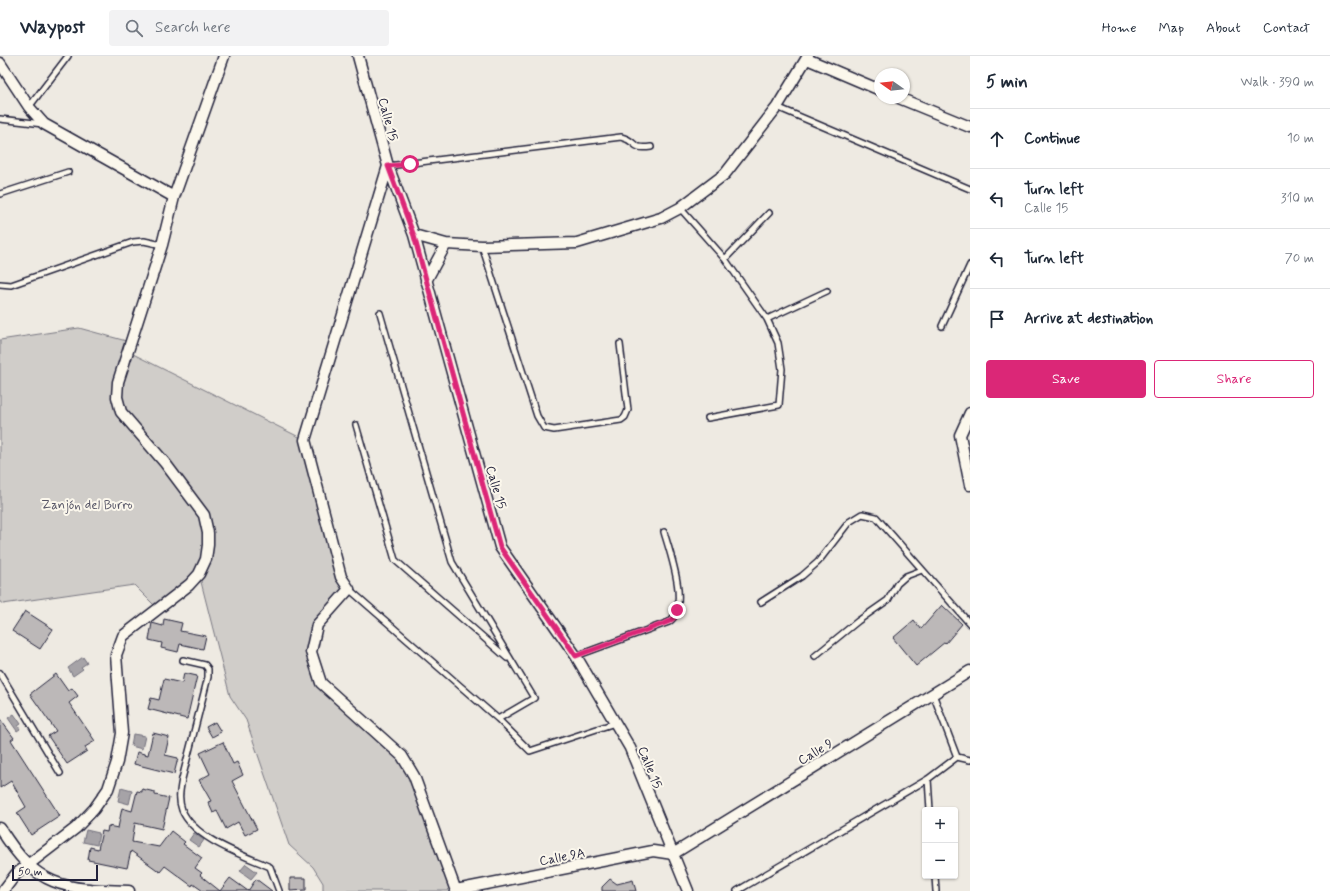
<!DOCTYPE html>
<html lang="en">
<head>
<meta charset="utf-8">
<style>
	:root { --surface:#fff; --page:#f2f2f3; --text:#1f2937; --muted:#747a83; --line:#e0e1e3; --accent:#db2777 }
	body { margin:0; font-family:Mynerve,sans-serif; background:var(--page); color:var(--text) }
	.controls { position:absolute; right:12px; bottom:12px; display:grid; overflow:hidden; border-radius:4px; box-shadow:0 1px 3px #0004 }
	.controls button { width:36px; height:36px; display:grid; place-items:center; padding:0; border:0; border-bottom:1px solid var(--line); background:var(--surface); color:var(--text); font:20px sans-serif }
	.compass { position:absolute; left:874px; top:12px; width:36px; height:36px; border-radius:50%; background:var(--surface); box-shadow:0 1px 3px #0004; rotate:284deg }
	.scale { position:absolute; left:12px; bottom:10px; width:86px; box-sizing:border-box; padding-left:4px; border:2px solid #22223b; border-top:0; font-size:11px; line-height:14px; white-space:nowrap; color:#22223b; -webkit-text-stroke:3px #fbf7ec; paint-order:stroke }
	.stop { position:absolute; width:12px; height:12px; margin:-9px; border:3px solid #db2777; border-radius:50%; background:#fff }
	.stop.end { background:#db2777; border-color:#fff; box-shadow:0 1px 4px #0008 }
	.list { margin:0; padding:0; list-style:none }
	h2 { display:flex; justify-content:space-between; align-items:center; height:52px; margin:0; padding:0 16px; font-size:17px }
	h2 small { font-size:13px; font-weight:400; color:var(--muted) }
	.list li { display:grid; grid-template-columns:26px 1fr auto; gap:12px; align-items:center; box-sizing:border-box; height:60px; padding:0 16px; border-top:1px solid var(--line) }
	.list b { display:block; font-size:15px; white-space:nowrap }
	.list p { margin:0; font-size:13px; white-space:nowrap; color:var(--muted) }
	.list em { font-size:13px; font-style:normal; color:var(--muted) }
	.actions { display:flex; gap:8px; padding:12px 16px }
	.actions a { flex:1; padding:9px 0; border:1px solid var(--accent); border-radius:4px; text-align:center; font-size:14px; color:var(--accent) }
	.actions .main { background:var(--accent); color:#fff }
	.icon { flex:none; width:22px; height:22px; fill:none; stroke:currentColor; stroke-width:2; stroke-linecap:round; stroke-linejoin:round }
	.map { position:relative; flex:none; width:970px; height:835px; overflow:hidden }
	header { display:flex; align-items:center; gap:24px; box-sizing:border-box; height:56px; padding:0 20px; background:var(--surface); border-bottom:1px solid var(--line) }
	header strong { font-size:19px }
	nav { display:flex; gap:22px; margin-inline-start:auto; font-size:14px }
	.search { width:280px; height:36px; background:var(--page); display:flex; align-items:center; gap:10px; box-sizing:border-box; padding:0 14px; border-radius:4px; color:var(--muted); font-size:15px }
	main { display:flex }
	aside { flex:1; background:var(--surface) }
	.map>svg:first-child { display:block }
</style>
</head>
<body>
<header>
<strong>Waypost</strong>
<div class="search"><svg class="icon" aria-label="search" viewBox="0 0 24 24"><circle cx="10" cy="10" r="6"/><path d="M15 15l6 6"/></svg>Search here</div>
<nav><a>Home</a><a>Map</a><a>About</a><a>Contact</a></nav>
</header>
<main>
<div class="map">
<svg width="970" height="835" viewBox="0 0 970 835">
	<rect width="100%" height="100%" fill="#eeeae2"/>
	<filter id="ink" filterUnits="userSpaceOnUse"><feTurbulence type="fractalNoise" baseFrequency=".025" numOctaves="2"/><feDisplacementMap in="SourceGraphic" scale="8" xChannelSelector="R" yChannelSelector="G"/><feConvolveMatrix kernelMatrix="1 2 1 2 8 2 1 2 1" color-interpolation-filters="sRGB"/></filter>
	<g filter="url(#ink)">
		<path fill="#d0cdc9" stroke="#797882" d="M 79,272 L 130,286 L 127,295 L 305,384 L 349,533 L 317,569 L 311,596 L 322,627 L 402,700 L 456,835 L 323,835 L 323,827 L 313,811 L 289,789 L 246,664 L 230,640 L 199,518 L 158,553 L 134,529 L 3,548 L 0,546 L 0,284 Z"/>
		<path fill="#a6a3a7" stroke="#716f7c" d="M 83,601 L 87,607 L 81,611 L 83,613 L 73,620 L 68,612 Z
			M 14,658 L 21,668 L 18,670 L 20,673 L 17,675 L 8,662 Z
			M 133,678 L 145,680 L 142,693 L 131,690 Z
			M 121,732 L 132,735 L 129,748 L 118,745 Z
			M 86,774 L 99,777 L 97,789 L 83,786 Z
			M 194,777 L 204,784 L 199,791 L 189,784 Z
			M 246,808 L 257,816 L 251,823 L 240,815 Z"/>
		<path fill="#bcb8b8" stroke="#22223b" d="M 942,549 L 962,568 L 946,587 L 945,586 L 916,610 L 893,582 L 914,564 L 921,573 Z
			M 25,555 L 53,573 L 40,593 L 12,575 Z
			M 164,563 L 182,567 L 180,575 L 206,580 L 203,593 L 180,588 L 178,596 L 161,592 L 162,587 L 149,584 L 152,567 L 163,570 Z
			M 184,617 L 197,620 L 187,663 L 148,653 L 151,642 L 159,644 L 164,623 L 182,627 Z
			M 56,618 L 68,635 L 72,632 L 78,640 L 69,647 L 95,685 L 85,691 L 87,695 L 67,708 L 48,680 L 56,675 L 30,638 Z
			M 0,663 L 14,682 L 11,684 L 60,760 L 31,779 L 17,757 L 26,751 L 11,725 L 0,732 Z
			M 215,666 L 221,676 L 212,681 L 206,671 Z
			M 153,677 L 169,681 L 165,699 L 178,702 L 174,718 L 134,708 L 137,696 L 148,699 Z
			M 223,686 L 233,708 L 237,706 L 243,719 L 232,725 L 257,773 L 245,779 L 238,766 L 226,773 L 217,755 L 213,757 L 208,746 L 211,745 L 199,724 L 210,718 L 200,697 Z
			M 142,733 L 155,736 L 155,739 L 169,742 L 162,773 L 135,767 L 132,786 L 159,791 L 171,775 L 185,786 L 183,788 L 202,802 L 195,812 L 202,817 L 200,819 L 220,835 L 203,835 L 193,828 L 192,830 L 165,810 L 160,816 L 131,795 L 127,812 L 88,804 L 90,791 L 98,793 L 102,775 L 107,776 L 108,770 L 118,772 L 122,752 L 132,755 L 137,735 L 142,736 Z
			M 230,822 L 248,835 L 256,823 L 272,835 L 220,835 Z
			M 290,822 L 306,822 L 306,834 L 290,835 Z
			M 610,823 L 617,828 L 633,824 L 636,835 L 602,835 L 602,831 Z"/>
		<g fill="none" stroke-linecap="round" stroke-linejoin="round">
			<defs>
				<path id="service" d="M 29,51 L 68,0
					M 777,51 L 970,133
					M 0,63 L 43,68
					M 388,110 L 621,81 C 638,85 630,94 651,91
					M 0,138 L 68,116
					M 680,152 L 725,203 L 767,263 L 778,287 L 782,313 L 779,349 L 708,362
					M 482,190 L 537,360 L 544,372 L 554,374 L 621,364 L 625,361 L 628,354 L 620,288
					M 725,203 L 769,157
					M 0,228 L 11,229 L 133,186 L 144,185 L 162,189
					M 380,257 L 452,506 L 534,642 L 498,663
					M 767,263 L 827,235
					M 942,270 L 970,209
					M 356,369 L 395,504 L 507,602
					M 349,533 L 498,663 L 530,695 L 615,667
					M 761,546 L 802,520 L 818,506 L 849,466 L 862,458 L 876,461 L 970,568
					M 576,600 L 669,566 C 690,551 670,497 664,476
					M 815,600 L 858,565 L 888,544 L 897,528 L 906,520 L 922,514
					M 183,604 L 205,609 L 208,613 L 208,621 L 182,723 C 180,734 178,743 182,754 C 194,783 243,799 270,811 L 279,835
					M 0,617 L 60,717
					M 933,638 L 957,701
					M 928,723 L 930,754
					M 935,820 L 936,835
					M 737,835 L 928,723 L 957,701 L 970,704"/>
				<path id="minor" d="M 358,0 L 388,110 L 414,179 L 500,491 L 576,600 L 630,692 L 688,835
					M 807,3 L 880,34
					M 0,7 L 29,51 L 44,68 L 174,141
					M 899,42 L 970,71
					M 388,110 L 305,384 L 341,521 L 349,533 L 317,569 L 311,596 L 321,627 L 402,700 L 414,720 L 456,835
					M 414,179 L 446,188 L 482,190 L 577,187 L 661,162 L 680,152 L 725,118 L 777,51 L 808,0
					M 426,225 L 446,188
					M 970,357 L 960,379 L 970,429
					M 0,772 C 37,832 62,833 129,835
					M 673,798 L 970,615
					M 456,834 L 653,795 L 673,798
					M 3,835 L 16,818 L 76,772 L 94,753 L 108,733 L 117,706 L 122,677 L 116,599 L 123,580 L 189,529 L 199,518 L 206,503 L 208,489 L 208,477 L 204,459 L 165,407 L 121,356 L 117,341 L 118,326 L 162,189 L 174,141 L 224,0"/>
			</defs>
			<use href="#service" stroke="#22223b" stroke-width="8"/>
			<use href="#minor" stroke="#22223b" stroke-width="13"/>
			<use href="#service" stroke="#fbf7ec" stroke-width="5"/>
			<use href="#minor" stroke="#fbf7ec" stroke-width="10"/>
		</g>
	</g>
	<g fill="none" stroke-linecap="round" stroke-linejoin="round" filter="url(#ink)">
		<path stroke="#db2777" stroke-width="5" d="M 410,108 L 388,110 L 414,180 L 500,491 L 576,600 L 668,566 L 674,562 L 677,554"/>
	</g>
	<g text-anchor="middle" stroke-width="4" stroke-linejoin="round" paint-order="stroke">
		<g font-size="13" fill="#22223b" stroke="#fbf7ec">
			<text transform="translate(389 63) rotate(75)" y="5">Calle 15</text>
			<text transform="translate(497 431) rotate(74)" y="5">Calle 15</text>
			<text transform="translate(815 695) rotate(-31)" y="5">Calle 9</text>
			<text transform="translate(651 711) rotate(68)" y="5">Calle 15</text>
			<text transform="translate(562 800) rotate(-11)" y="5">Calle 9A</text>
		</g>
		<g font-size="13" fill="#565566" stroke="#fbf7ec">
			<text x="87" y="453">Zanjón del Burro</text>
		</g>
	</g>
</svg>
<div class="controls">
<button>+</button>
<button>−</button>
</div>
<svg class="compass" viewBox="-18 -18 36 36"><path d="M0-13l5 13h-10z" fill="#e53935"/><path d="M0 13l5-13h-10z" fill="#747a83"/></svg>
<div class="scale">50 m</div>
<div class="stop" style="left:410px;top:108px"></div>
<div class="stop end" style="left:677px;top:554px"></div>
</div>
<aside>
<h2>5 min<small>Walk · 390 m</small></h2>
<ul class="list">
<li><svg class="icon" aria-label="ahead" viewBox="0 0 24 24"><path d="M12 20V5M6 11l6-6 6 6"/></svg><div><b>Continue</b></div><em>10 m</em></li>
<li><svg class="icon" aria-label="left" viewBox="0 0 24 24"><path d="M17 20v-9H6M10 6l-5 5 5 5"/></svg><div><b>Turn left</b><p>Calle 15</p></div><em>310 m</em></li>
<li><svg class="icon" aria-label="left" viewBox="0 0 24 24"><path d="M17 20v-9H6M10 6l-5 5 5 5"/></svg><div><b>Turn left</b></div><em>70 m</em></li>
<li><svg class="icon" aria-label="arrive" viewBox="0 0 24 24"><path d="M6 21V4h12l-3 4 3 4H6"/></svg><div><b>Arrive at destination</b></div></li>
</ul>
<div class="actions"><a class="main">Save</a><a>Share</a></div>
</aside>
</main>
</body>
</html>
